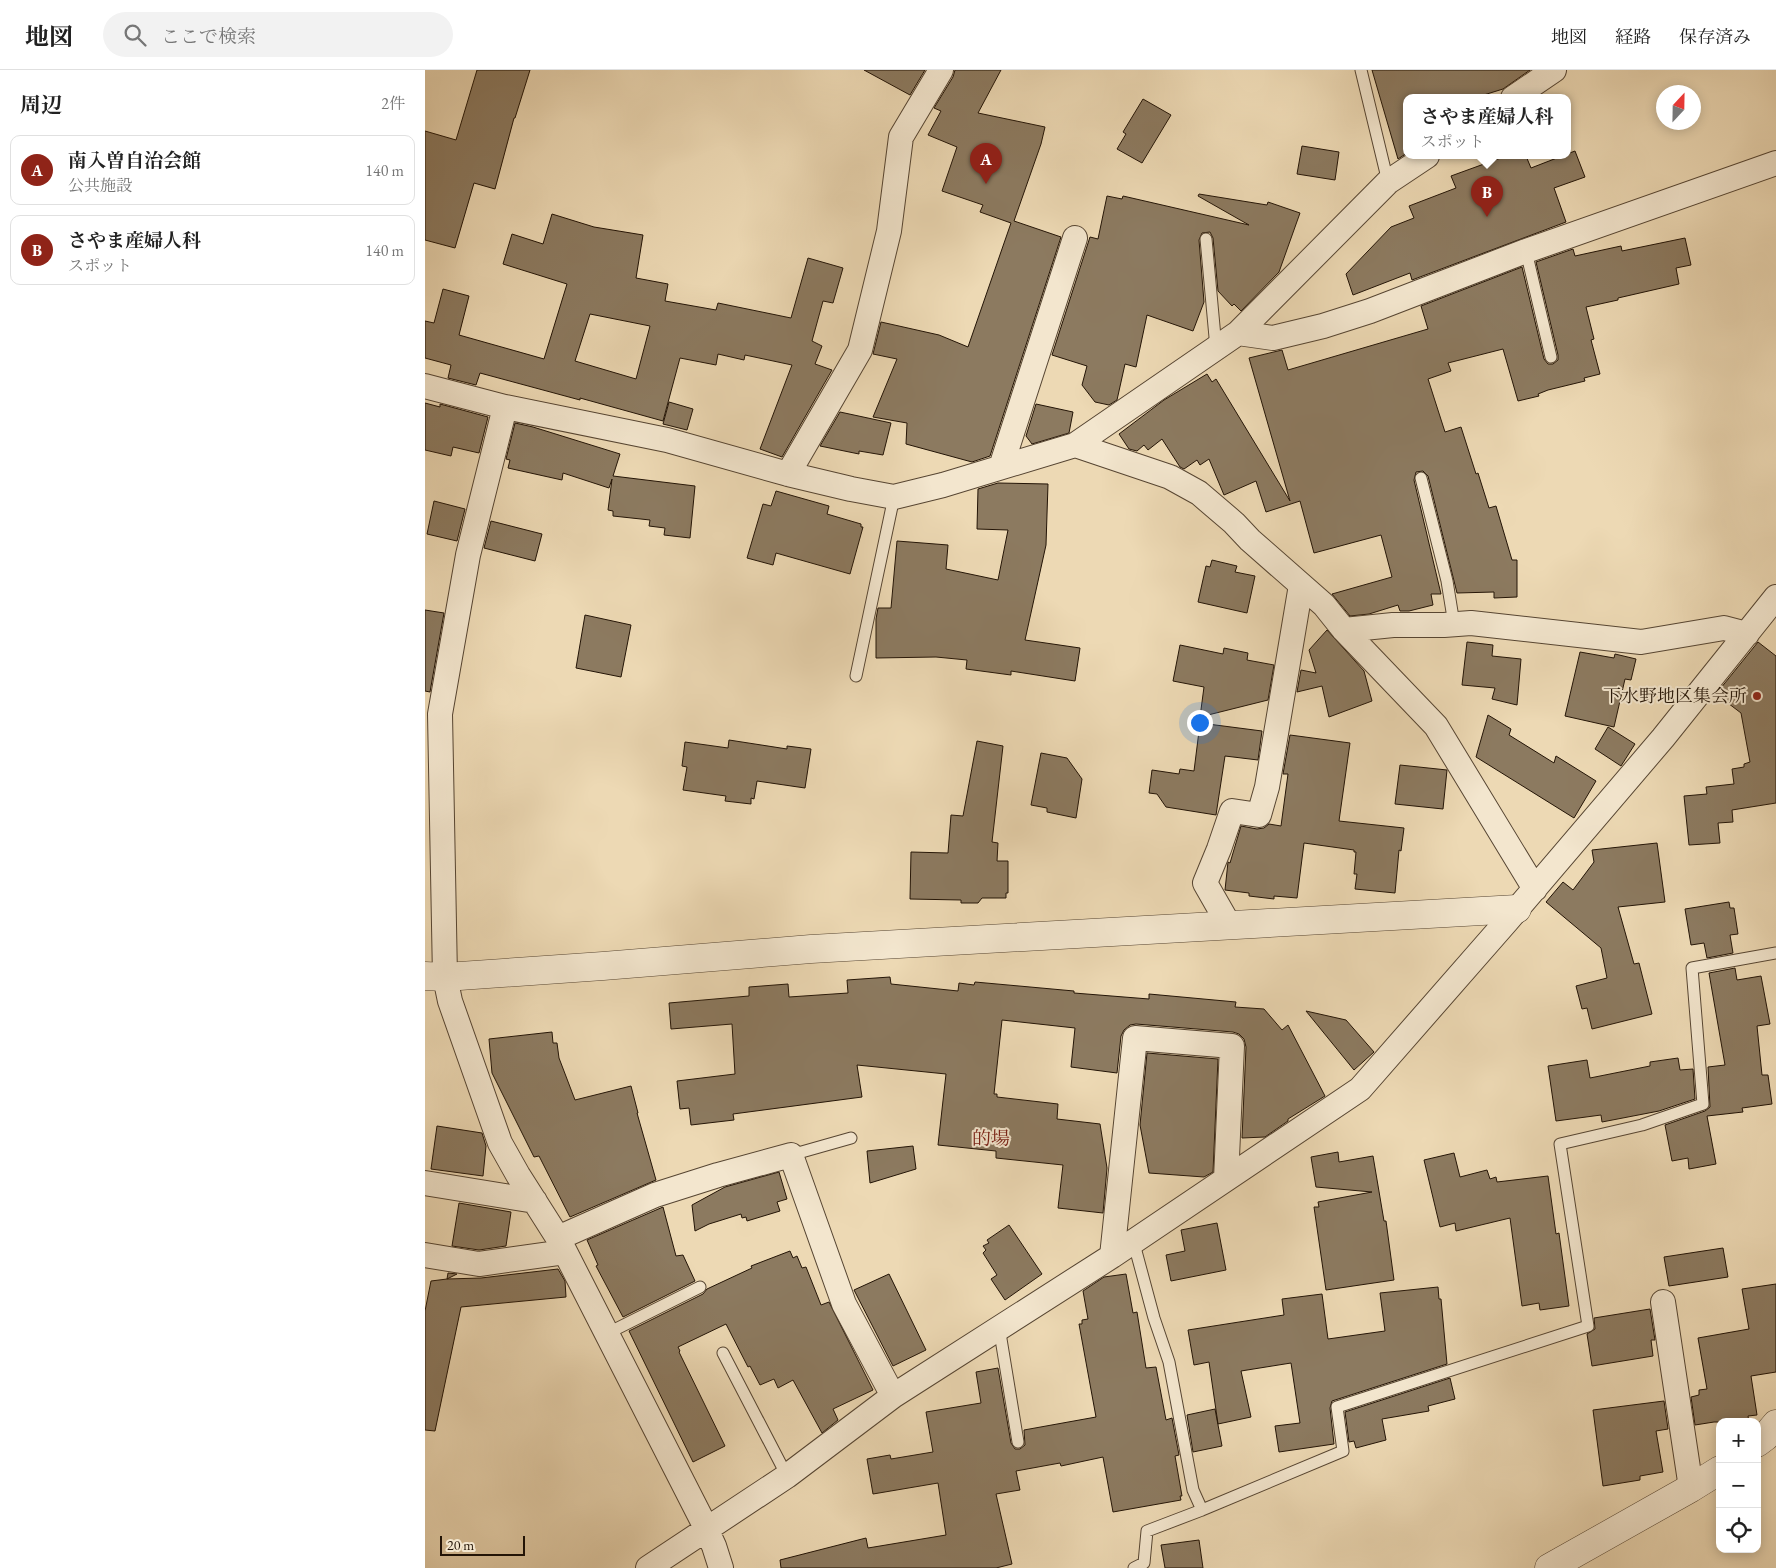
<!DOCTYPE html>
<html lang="ja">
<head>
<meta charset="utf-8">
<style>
	:root { --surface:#fff; --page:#f2f2f2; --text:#222; --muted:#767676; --line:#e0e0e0; --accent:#8f2418 }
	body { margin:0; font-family:"EB Garamond","Noto Serif JP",serif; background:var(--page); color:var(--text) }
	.controls { position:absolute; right:15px; bottom:15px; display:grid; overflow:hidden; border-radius:10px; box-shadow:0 2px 12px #0003 }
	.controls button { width:45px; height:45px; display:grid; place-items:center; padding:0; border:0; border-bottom:1px solid var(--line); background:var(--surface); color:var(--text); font:25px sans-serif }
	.compass { position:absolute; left:1231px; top:15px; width:45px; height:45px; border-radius:50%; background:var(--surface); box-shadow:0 2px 12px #0003; rotate:22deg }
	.scale { position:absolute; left:15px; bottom:12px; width:85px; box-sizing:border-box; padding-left:5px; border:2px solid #231406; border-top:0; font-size:14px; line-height:18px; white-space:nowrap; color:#231406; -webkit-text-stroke:4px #f3e6ce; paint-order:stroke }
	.you { position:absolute; left:774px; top:652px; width:18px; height:18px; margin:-12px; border:4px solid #fff; border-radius:50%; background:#1a73e8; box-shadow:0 0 0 8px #1a73e833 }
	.badge { display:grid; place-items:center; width:32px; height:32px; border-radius:50%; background:var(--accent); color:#fff; font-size:16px; font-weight:700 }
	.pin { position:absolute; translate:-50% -41px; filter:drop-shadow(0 1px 2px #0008) }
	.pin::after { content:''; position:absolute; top:26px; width:18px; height:15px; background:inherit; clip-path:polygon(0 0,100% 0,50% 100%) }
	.popup { position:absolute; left:978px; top:24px; width:168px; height:65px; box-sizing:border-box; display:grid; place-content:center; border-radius:10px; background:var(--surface); filter:drop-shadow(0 1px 4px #0005); font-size:16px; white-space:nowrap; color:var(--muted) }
	.popup b { font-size:19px; color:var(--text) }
	.popup::after { content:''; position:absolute; left:50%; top:100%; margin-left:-10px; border:10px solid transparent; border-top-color:var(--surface) }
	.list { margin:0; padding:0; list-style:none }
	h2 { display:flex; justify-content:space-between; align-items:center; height:65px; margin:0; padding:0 20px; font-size:21px }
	h2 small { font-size:16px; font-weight:400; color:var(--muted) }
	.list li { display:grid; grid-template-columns:32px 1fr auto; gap:15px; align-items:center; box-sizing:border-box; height:70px; margin:0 10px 10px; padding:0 10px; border:1px solid var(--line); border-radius:10px }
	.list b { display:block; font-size:19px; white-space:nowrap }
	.list p { margin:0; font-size:16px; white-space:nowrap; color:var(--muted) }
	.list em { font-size:16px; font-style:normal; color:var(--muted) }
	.icon { flex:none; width:28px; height:28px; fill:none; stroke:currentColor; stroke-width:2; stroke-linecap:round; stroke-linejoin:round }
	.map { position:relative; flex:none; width:1351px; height:1498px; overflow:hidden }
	header { display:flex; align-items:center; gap:30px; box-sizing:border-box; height:70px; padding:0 25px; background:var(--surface); border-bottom:1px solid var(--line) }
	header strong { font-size:24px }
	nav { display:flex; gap:28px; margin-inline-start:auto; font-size:18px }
	.search { width:350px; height:45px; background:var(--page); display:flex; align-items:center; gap:12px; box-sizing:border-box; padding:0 18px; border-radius:28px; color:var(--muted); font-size:19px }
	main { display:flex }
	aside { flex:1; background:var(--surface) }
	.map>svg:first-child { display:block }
</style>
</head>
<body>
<header>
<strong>地図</strong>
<div class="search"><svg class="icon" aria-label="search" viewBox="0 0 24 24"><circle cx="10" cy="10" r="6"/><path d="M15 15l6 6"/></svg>ここで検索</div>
<nav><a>地図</a><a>経路</a><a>保存済み</a></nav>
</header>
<main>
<aside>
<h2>周辺<small>2件</small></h2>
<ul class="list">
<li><span class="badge">A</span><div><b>南入曽自治会館</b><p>公共施設</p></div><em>140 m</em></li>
<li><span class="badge">B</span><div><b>さやま産婦人科</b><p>スポット</p></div><em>140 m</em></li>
</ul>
</aside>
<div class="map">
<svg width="1351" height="1498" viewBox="0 0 1351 1498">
	<rect width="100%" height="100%" fill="#edd9b4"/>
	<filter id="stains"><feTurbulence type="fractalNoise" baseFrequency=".004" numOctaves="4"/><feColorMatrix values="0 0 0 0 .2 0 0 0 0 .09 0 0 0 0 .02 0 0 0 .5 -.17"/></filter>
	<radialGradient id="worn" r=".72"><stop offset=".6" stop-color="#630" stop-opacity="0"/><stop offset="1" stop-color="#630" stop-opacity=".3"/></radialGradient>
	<path fill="#8c7a60" stroke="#231406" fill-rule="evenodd" d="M 52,0 L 105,0 L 90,48 L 89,48 L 70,119 L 49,113 L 30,178 L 0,170 L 0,61 L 31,70 Z
		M 439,0 L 500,0 L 485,25 Z
		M 530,0 L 576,0 L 553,43 L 620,57 L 616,74 L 589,151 L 636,167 L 565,386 L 547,392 L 481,374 L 482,353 L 448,347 L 472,289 L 448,284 L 456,252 L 514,265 L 543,277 L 586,153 L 555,142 L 558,135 L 517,121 L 532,77 L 503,65 L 516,41 L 509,38 L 528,7 Z
		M 947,0 L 1105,0 L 1078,19 L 1049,28 L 982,28 L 982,83 L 973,89 Z
		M 718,29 L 746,45 L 717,93 L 692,79 L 701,64 L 698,62 Z
		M 877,76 L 914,82 L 910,110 L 872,104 Z
		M 1150,81 L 1160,107 L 1129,118 L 1141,152 L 987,210 L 985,203 L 928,225 L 921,204 L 966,157 L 989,148 L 984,136 L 1031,118 L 1026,106 L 1081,86 L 1101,86 L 1106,98 L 1137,86 L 1142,86 L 1142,84 Z
		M 774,124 L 842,135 L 843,132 L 875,143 L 854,202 L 816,241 L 809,234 L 807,236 L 793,221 L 788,168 L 785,162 L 777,163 L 774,170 L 779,232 L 768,261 L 722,245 L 711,297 L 700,294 L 692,330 L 684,335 L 670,332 L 657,315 L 662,296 L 627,285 L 665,167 L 673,169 L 682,126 L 697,129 L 698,126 L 824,155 L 773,126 Z
		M 127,144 L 169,157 L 218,165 L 211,208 L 243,214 L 240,231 L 291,240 L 293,233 L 366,248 L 383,188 L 418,198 L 408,233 L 398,231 L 387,271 L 397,276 L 390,294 L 407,300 L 357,387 L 335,379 L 367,295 L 320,285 L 319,290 L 293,284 L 291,295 L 255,288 L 238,351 L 155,328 L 155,330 L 55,303 L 51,315 L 23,308 L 26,295 L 0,288 L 0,251 L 9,253 L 18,219 L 44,226 L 34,265 L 119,289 L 142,214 L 78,194 L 87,164 L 118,174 ZM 165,244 L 225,256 L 211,309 L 150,291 Z
		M 1260,168 L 1266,195 L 1251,198 L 1254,214 L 1193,228 L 1193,230 L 1161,237 L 1169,269 L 1166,270 L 1175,304 L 1159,308 L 1160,311 L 1123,320 L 1113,324 L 1114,326 L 1093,331 L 1078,279 L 1023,293 L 1026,301 L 1003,309 L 1020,362 L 1036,357 L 1051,404 L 1053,403 L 1064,438 L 1071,436 L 1087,490 L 1092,490 L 1092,527 L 1069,528 L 1069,522 L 1032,523 L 1003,406 L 998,401 L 991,402 L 989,410 L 1016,524 L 1006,524 L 1008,535 L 984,541 L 975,541 L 973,535 L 944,544 L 925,546 L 907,524 L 967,507 L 956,465 L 889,483 L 875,431 L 841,442 L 831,411 L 799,425 L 784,389 L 775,395 L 772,390 L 759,399 L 755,397 L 737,369 L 723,380 L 719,375 L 712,381 L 704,379 L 694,364 L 739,330 L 782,304 L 787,312 L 791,309 L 865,431 L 824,288 L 857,280 L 863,300 L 1003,259 L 996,236 L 1097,197 L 1119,289 L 1123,294 L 1128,294 L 1133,290 L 1133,285 L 1111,192 L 1148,179 L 1150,186 L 1196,176 L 1197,181 Z
		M 244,332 L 268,339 L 262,360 L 238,354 Z
		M 0,333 L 15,337 L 15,334 L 63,347 L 54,383 L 28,377 L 26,386 L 0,380 Z
		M 611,334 L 648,342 L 644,363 L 607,374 L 601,366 Z
		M 415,342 L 466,353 L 458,385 L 434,381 L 434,384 L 395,376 Z
		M 90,353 L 108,357 L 195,384 L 188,406 L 270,416 L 265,468 L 239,465 L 240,458 L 224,456 L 225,450 L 188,446 L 188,441 L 183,440 L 187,409 L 184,418 L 138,403 L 137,410 L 83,398 L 85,390 L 81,389 Z
		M 573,413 L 623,414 L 621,475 L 600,570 L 655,578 L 650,611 L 586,601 L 586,605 L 541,599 L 542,590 L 511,587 L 451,588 L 451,549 L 453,538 L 466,538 L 472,471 L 523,475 L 521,499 L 573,510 L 583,460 L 552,459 L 553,419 Z
		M 351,421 L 404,436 L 402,444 L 436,454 L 436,457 L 438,457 L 425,504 L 351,483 L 348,495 L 322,488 L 338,434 L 346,436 Z
		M 9,431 L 40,439 L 32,471 L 2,464 Z
		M 66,451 L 117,464 L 110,491 L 59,478 Z
		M 787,490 L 812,496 L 810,502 L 830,506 L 822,543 L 773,532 L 781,496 L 785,497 Z
		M 0,540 L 19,543 L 5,622 L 0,621 Z
		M 160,545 L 206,555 L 196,607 L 151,598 Z
		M 902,560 L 939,601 L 947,631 L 904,647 L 897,616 L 872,622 L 876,600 L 891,603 L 884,580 Z
		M 1042,572 L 1068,575 L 1067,586 L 1096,589 L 1092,635 L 1067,629 L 1070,618 L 1037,615 Z
		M 1333,572 L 1351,586 L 1351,733 L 1307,740 L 1308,752 L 1293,753 L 1295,773 L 1264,775 L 1259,726 L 1282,724 L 1281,717 L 1309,714 L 1307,699 L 1319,697 L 1319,694 L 1325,692 L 1316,643 L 1291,624 Z
		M 755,575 L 798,584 L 799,578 L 823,583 L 822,590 L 849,595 L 843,630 L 775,647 L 779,617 L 748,611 Z
		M 1155,582 L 1189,588 L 1190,584 L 1211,589 L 1206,610 L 1200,609 L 1189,657 L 1140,646 Z
		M 1063,645 L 1086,659 L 1084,665 L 1129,693 L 1131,686 L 1171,711 L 1149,748 L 1051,687 Z
		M 775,653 L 837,661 L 833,690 L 800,686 L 791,745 L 741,737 L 732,724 L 724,723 L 727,700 L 754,704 L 755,699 L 769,701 Z
		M 1183,657 L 1210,674 L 1196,696 L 1170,679 Z
		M 865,665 L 925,673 L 914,751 L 979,758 L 976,781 L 974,780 L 970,823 L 930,819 L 932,804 L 929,804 L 931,782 L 929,782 L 929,780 L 879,773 L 872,828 L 849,826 L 849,829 L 824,826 L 824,823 L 800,820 L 803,792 L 805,793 L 816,756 L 832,759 L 839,758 L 844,754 L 856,756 L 863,704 L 858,704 Z
		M 304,670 L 362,679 L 362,676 L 386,679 L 380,718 L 332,711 L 329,729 L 326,728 L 326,734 L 300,731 L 301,726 L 258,720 L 262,697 L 257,696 L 260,672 L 303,678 Z
		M 552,671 L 578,676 L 567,772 L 573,773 L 572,791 L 583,791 L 583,823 L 581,823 L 581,828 L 557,828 L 553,833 L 536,833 L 536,830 L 485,829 L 486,782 L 523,783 L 526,745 L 538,746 Z
		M 616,683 L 642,688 L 657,709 L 651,748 L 622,742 L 622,738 L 606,735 Z
		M 975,695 L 1022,700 L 1018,739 L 970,734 Z
		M 1232,773 L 1240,832 L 1193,837 L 1209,894 L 1214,893 L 1227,944 L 1167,959 L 1162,938 L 1157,939 L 1151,916 L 1182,908 L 1176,878 L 1121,832 L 1138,812 L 1148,820 L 1169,792 L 1167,780 Z
		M 1304,832 L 1305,838 L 1309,838 L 1313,864 L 1305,865 L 1308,883 L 1282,888 L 1279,873 L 1266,875 L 1260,839 Z
		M 1310,898 L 1312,910 L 1336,906 L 1345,954 L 1332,956 L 1337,1005 L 1343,1005 L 1347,1034 L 1317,1038 L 1318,1042 L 1282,1046 L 1291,1094 L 1264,1099 L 1263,1088 L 1247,1091 L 1240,1055 L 1280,1041 L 1285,1037 L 1283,997 L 1300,995 L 1284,903 Z
		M 465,907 L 466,914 L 533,921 L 534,913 L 549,915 L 550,912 L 649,921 L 649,923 L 724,929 L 724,924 L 811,932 L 810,937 L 839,939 L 857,960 L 863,955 L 900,1026 L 863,1049 L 863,1051 L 840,1067 L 817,1068 L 821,977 L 819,969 L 814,964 L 808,962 L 711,954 L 705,955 L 699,960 L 696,966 L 692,1003 L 646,997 L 650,958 L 577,950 L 569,1024 L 572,1024 L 572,1027 L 633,1034 L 632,1049 L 675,1054 L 682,1098 L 678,1143 L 633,1138 L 638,1095 L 571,1088 L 571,1081 L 513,1075 L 521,1004 L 432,995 L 437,1027 L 308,1044 L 309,1050 L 266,1055 L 264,1038 L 255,1039 L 252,1011 L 310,1004 L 307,954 L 246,959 L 244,933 L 324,926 L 324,917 L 363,914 L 364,927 L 423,923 L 422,910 Z
		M 881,941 L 921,950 L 949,982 L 929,1000 Z
		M 127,962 L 128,973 L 132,973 L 134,988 L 150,1030 L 206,1016 L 213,1043 L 212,1043 L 231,1110 L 145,1147 L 114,1086 L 109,1087 L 67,1003 L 64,969 Z
		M 722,983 L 793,989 L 788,1102 L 779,1107 L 724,1103 L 715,1055 Z
		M 1253,988 L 1255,1000 L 1268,999 L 1270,1029 L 1234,1041 L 1177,1052 L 1176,1045 L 1131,1051 L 1123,996 L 1162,990 L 1165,1008 L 1225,996 L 1225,992 Z
		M 12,1056 L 57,1063 L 61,1076 L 58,1106 L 6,1099 Z
		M 488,1076 L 491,1099 L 445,1113 L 442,1081 Z
		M 913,1082 L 914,1092 L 948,1086 L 959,1151 L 961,1151 L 969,1210 L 901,1220 L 889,1137 L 894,1137 L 893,1132 L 947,1122 L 891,1117 L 886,1087 Z
		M 1029,1083 L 1035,1107 L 1062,1100 L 1065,1109 L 1071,1107 L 1072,1112 L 1123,1106 L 1131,1164 L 1134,1163 L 1144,1236 L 1115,1240 L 1114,1233 L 1097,1236 L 1085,1148 L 1031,1161 L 1030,1153 L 1015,1157 L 999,1090 Z
		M 354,1102 L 362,1129 L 352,1132 L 355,1141 L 322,1151 L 321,1147 L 317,1148 L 316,1144 L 284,1154 L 270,1161 L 267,1135 L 300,1117 Z
		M 34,1133 L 86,1142 L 81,1176 L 54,1180 L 27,1176 Z
		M 238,1137 L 251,1186 L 258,1185 L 270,1211 L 198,1247 L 171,1196 L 173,1195 L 162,1170 Z
		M 792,1153 L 801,1200 L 746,1211 L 741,1185 L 760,1181 L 756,1160 Z
		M 584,1155 L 617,1204 L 580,1230 L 566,1209 L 572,1205 L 558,1183 L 561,1180 L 558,1176 L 564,1173 L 562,1170 Z
		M 1298,1178 L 1303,1207 L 1244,1216 L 1239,1187 Z
		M 365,1181 L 368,1188 L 372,1186 L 377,1198 L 381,1197 L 396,1235 L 404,1232 L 448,1320 L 408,1339 L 413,1350 L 397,1363 L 368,1310 L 353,1318 L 349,1309 L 335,1315 L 325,1296 L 323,1297 L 301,1254 L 253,1277 L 255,1281 L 254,1282 L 300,1376 L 268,1392 L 204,1261 L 278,1224 L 282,1219 L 327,1198 L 326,1196 Z
		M 133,1199 L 140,1211 L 141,1227 L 36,1237 L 10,1361 L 0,1360 L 0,1241 L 6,1211 L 22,1209 L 23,1203 L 32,1204 L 22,1209 L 56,1208 Z
		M 464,1204 L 501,1280 L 468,1296 L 429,1220 Z
		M 701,1204 L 708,1243 L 712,1242 L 721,1298 L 731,1297 L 741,1350 L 747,1348 L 754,1385 L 750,1386 L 757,1426 L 755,1426 L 756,1430 L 688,1442 L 678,1387 L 636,1396 L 635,1393 L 591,1401 L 595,1420 L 571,1424 L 587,1494 L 571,1498 L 356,1498 L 355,1490 L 441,1468 L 443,1478 L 521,1465 L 513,1413 L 448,1424 L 442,1389 L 465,1385 L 466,1389 L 508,1382 L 501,1342 L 556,1333 L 551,1302 L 573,1298 L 586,1373 L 590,1379 L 595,1379 L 600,1375 L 599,1360 L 671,1347 L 654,1254 L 657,1254 L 657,1250 L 663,1249 L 658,1221 L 679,1207 Z
		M 1351,1214 L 1351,1302 L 1326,1306 L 1332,1345 L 1323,1346 L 1324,1352 L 1289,1352 L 1270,1355 L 1266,1327 L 1274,1325 L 1274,1320 L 1282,1319 L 1273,1268 L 1324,1259 L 1317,1219 Z
		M 1013,1217 L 1014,1229 L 1016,1229 L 1022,1294 L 907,1331 L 905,1338 L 909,1374 L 854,1382 L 850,1356 L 875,1353 L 866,1293 L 816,1301 L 826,1347 L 793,1354 L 784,1292 L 769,1295 L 763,1260 L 859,1245 L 857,1229 L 897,1224 L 903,1269 L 960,1261 L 955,1223 Z
		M 1225,1239 L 1230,1270 L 1226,1270 L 1228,1286 L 1167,1296 L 1162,1264 L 1170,1259 L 1169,1248 Z
		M 1025,1308 L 1030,1329 L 1003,1336 L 1004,1341 L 957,1349 L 961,1370 L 931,1378 L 929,1371 L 924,1372 L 920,1342 Z
		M 1239,1331 L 1243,1359 L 1231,1361 L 1238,1402 L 1215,1406 L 1215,1410 L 1178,1416 L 1168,1340 Z
		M 790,1339 L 797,1376 L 768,1382 L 762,1345 Z
		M 774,1470 L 778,1498 L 740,1498 L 736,1475 Z"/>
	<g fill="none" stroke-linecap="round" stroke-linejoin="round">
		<defs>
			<path id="service" d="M 936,0 L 963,112
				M 781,169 L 791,278
				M 1101,181 L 1126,287
				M 996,408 L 1022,511 L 1029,554
				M 431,606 L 469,427
				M 366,1085 L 426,1068
				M 708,1170 L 729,1248 L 744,1292 L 768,1420 L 777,1440
				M 574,1257 L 593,1372
				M 183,1263 L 275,1217
				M 298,1283 L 362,1406
				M 709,1498 L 719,1493 L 722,1461 L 777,1440 L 918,1381 L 912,1337 L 1163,1256 L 1135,1074 L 1217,1055 L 1278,1034 L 1267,898 L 1351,883"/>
			<path id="minor" d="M 1088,28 L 1129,0
				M 813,263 L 848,268 L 898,256 L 945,241 L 1101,181 L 1351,93
				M 0,316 L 80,337 L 242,370 L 363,404 L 426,419 L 469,427 L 518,415 L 650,375 L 745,407 L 774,423 L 809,453 L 825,470 L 899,535 L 919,560 L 1011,656 L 1110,819
				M 80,337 L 43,485 L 15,644 L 20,907 L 25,931 L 75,1073 L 93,1105 L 133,1168 L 276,1448 L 289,1476 L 296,1498
				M 650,375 L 813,263 L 963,112 L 1002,86
				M 576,397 L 650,168
				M 363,404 L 435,280 L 464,161 L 476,67 L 516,0
				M 919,560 L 968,555 L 1019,555 L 1046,553 L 1216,572 L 1299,558 L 1322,564
				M 804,855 L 780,813 L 794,779 L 807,741 L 834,745 L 842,717 L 876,515
				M 0,1113 L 110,1131
				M 133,1168 L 230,1125 L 293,1105 L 366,1085 L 419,1234 L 468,1326
				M 0,1185 L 54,1194 L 140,1182
				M 687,1186 L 710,968 L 807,976 L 801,1109
				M 1238,1232 L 1266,1418
				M 223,1498 L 362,1406 L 468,1326 L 687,1186 L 935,1019 L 1082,851 L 1238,668 L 1351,527"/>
			<path id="tertiary" d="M 0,906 L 20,907 L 178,896 L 386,879 L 1092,839
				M 1332,1373 L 1340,1367 L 1351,1354
				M 1124,1498 L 1266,1418 L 1295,1400"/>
		</defs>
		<use href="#service" stroke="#564532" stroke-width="13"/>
		<use href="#minor" stroke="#564532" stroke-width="26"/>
		<use href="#tertiary" stroke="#564532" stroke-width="29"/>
		<use href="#service" stroke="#f3e6ce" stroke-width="11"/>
		<use href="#minor" stroke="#f3e6ce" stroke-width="24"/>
		<use href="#tertiary" stroke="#f3e6ce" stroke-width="28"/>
	</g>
	<circle fill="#8f2418" stroke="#f3e6ce" stroke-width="2" cx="1332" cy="626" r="5"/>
	<g text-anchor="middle" stroke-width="4" stroke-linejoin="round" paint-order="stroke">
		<g font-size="18" fill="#231406" stroke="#f3e6ce" text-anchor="end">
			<text x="1322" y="632">下水野地区集会所</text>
		</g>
		<g font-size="19" fill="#7a1f14" stroke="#f3e6ce">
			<text x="566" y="1075">的場</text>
		</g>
	</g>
	<rect width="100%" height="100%" filter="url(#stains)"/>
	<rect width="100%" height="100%" fill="url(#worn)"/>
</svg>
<div class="controls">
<button>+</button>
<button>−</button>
<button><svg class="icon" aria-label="locate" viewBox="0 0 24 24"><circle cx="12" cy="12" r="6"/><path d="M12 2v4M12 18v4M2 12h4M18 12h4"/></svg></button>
</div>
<svg class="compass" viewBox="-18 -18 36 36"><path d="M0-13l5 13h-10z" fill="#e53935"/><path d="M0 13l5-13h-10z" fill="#767676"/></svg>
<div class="scale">20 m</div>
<div class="you"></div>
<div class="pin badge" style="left:561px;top:114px">A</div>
<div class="pin badge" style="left:1062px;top:147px">B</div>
<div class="popup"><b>さやま産婦人科</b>スポット</div>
</div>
</main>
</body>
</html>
